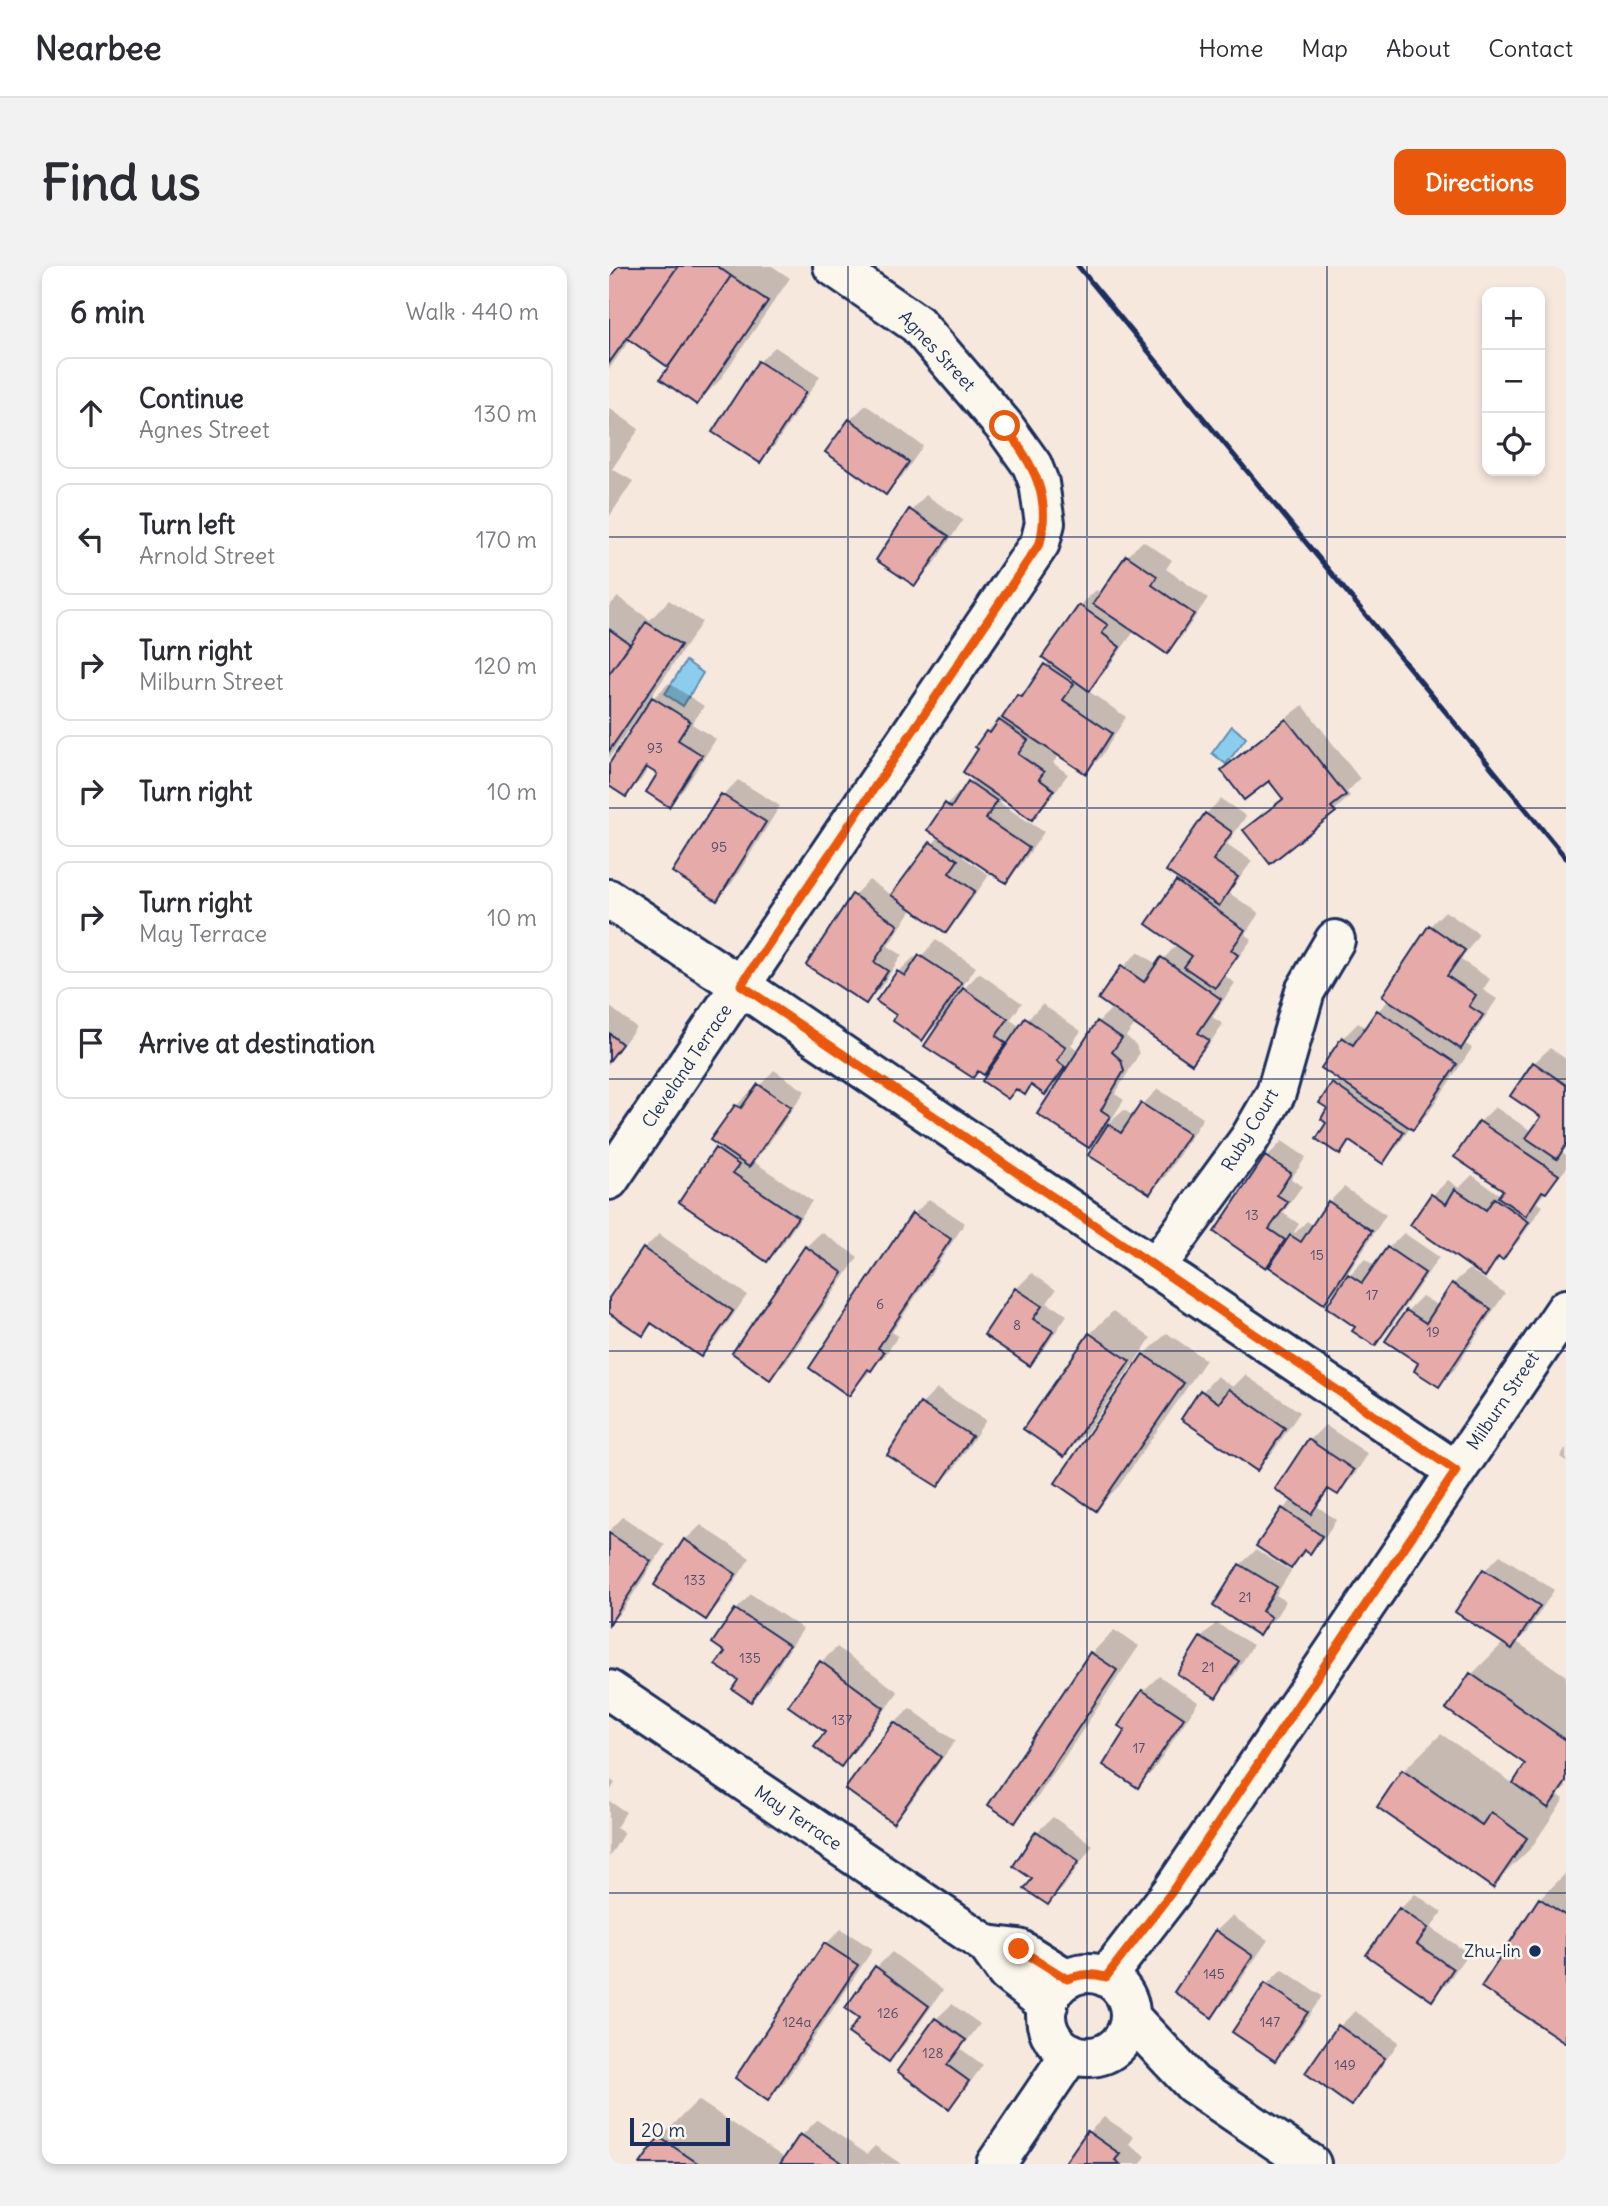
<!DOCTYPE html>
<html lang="en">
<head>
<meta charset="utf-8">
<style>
	:root { --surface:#fff; --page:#f2f2f3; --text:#2b2b33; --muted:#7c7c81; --line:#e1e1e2; --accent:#ea580c }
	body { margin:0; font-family:Delius,sans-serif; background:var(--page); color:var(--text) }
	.controls { position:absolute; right:21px; top:21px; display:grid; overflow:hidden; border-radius:14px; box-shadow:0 4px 10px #0003 }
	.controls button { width:63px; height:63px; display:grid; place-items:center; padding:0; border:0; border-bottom:2px solid var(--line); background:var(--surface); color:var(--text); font:35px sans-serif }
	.scale { position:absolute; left:21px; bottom:18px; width:100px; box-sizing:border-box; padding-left:7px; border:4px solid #1b2f5e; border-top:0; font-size:19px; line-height:24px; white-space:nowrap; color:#1b2f5e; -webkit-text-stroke:5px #fbf7ec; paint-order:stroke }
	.stop { position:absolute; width:21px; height:21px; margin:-16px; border:5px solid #ea580c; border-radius:50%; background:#fff }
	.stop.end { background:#ea580c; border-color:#fff; box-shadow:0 2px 7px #0008 }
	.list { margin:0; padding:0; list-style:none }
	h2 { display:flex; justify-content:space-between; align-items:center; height:91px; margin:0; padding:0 28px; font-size:30px }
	h2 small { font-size:23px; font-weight:400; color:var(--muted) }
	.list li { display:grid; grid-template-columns:46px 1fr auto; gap:21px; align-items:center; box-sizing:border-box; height:112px; margin:0 14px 14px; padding:0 14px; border:2px solid var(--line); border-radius:14px }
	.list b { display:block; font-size:26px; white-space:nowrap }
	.list p { margin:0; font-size:23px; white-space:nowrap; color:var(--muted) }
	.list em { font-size:23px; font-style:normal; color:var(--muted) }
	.icon { flex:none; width:38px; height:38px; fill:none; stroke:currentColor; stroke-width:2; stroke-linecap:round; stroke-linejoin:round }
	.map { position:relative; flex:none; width:957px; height:1898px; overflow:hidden; border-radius:14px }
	header { display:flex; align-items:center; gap:42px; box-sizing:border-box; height:98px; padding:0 35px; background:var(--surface); border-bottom:2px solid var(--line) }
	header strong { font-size:33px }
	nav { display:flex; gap:38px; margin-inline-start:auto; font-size:24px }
	.intro { display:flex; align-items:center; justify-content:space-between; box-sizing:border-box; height:168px; padding:0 42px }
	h1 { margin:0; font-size:49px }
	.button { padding:18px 32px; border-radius:14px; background:var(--accent); color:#fff; font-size:24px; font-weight:700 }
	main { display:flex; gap:42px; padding:0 42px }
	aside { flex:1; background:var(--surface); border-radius:14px; box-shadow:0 4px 10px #0003 }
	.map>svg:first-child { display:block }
</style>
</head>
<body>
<header>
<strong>Nearbee</strong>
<nav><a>Home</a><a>Map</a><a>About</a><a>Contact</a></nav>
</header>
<div class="intro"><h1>Find us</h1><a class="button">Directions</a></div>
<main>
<aside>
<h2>6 min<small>Walk · 440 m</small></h2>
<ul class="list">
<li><svg class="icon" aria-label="ahead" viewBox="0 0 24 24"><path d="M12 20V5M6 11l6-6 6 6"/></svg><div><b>Continue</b><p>Agnes Street</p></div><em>130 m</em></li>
<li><svg class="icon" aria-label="left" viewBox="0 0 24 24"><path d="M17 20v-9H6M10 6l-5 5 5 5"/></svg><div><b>Turn left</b><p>Arnold Street</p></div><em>170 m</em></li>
<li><svg class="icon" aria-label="right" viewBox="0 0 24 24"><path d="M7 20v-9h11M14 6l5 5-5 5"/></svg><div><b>Turn right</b><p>Milburn Street</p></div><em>120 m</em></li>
<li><svg class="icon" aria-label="right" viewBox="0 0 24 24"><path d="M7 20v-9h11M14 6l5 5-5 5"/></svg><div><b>Turn right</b></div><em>10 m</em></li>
<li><svg class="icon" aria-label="right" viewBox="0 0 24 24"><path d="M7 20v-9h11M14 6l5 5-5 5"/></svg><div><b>Turn right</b><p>May Terrace</p></div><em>10 m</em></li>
<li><svg class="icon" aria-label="arrive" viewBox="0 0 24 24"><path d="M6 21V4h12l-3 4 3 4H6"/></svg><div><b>Arrive at destination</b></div></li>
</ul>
</aside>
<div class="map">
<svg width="957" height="1898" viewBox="0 0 957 1898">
	<rect width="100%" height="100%" fill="#f7e8de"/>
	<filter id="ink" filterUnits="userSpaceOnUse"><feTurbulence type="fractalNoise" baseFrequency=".0143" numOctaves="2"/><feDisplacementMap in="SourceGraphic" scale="14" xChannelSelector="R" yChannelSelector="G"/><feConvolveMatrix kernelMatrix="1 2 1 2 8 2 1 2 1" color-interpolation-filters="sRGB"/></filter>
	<g filter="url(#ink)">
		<path fill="#8ccded" stroke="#5f8eb4" stroke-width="2" d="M 77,395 L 94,407 L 74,440 L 56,428 Z
			M 623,460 L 637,472 L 617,498 L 603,487 Z"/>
		<path fill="#0003" fill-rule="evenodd" d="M 0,0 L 163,0 L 181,12 L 111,114 L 88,137 L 61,100 L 22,72 L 0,103 Z
			M 166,81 L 211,110 L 166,179 L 151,195 L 105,165 L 150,96 Z
			M 257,139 L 314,180 L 292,212 L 276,227 L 241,154 Z
			M 0,142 L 30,163 L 3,203 L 24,215 L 0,251 Z
			M 317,229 L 354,254 L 321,303 L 306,318 L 302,245 Z
			M 534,275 L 563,294 L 557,303 L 599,332 L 573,370 L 558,386 L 526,364 L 495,407 L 478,424 L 517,451 L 492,491 L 477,506 L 451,488 L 444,497 L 459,508 L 438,537 L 423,552 L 394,532 L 391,537 L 435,566 L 412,599 L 397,615 L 356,588 L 354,591 L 380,609 L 352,649 L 337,664 L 304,642 L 279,680 L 293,689 L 272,721 L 257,736 L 245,629 L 260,614 L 284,630 L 330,570 L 338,539 L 353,523 L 355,525 L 365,512 L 378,466 L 393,450 L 395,452 L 410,430 L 426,415 L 441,394 L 436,391 L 471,340 L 487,324 L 493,328 L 518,290 Z
			M 9,331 L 41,354 L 60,334 L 93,356 L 40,434 L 41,435 L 60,417 L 95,440 L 83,458 L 107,473 L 75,523 L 59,539 L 51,508 L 40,501 L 32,514 L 16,529 L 0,518 L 0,502 L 27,460 L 24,458 L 0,492 L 0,340 Z
			M 694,439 L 751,513 L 738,526 L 741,530 L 725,545 L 637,564 L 675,531 L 660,512 L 614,504 L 630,489 Z
			M 129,514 L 171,540 L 123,617 L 108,632 L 66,606 L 114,529 Z
			M 612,533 L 637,550 L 618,578 L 643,595 L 620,627 L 650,647 L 636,668 L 643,673 L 616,710 L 626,717 L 603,751 L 614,758 L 598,781 L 583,796 L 527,757 L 517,770 L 527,779 L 530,788 L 506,828 L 515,834 L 500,857 L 515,844 L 526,851 L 534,838 L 549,823 L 594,852 L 556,911 L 540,926 L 494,866 L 480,879 L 453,810 L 436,827 L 424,818 L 416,827 L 408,822 L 399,831 L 386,796 L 375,807 L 332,755 L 313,773 L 290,748 L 289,706 L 305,691 L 309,694 L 327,674 L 367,701 L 351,724 L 353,725 L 370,707 L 413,737 L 401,754 L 412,761 L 433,738 L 472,765 L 462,779 L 471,785 L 489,756 L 504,741 L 492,732 L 514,701 L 529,686 L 549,699 L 569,677 L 568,616 L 572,612 L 597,548 ZM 501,858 L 521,871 L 519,874 L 501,862 Z
			M 836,645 L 870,668 L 852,694 L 881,713 L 874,724 L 888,733 L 867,765 L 855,777 L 863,782 L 820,846 L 804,862 L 802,860 L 789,880 L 774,895 L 743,875 L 731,886 L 720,856 L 724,818 L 731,812 L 734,772 L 749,757 L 758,762 L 769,745 L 781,733 L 821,660 Z
			M 0,740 L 27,761 L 0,798 Z
			M 941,782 L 957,793 L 957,881 L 953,886 L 957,889 L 957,903 L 928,936 L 934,940 L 909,976 L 875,1008 L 803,959 L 824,929 L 839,914 L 850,922 L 863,909 L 891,929 L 897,923 L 871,856 L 886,841 L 924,866 L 934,850 L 925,797 Z
			M 165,804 L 196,825 L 156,883 L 144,895 L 203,935 L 173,979 L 158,994 L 107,884 L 112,879 L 127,840 L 143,824 L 145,826 Z
			M 673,875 L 697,891 L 682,913 L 693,920 L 674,947 L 690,958 L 685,966 L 686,967 L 698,955 L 705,960 L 720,936 L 735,921 L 777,949 L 737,1010 L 738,1011 L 756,993 L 767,1001 L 779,982 L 795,967 L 830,991 L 781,1062 L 766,1078 L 748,1060 L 732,1019 L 714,1036 L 669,988 L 656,1000 L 607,966 L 658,891 Z
			M 320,933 L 356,957 L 283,1066 L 289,1070 L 277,1088 L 240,1128 L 305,948 Z
			M 212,966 L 249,991 L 176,1097 L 161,1112 L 197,981 Z
			M 50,968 L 138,1029 L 107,1074 L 91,1089 L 45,1057 L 34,1068 L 0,1044 L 0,1035 L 35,983 Z
			M 860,1003 L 896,1027 L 845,1104 L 829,1119 L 812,1097 L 798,1045 L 813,1030 L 830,1040 L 844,1018 Z
			M 423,1007 L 447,1024 L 438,1037 L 458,1049 L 436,1082 L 421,1097 L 377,1068 L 407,1023 Z
			M 504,1045 L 542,1072 L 478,1166 L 455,1189 L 417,1162 L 481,1068 Z
			M 558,1067 L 597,1094 L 510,1220 L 487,1243 L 535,1089 Z
			M 636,1109 L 691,1146 L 663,1187 L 648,1203 L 593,1126 L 608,1110 L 624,1121 Z
			M 328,1123 L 377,1154 L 344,1204 L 329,1219 L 281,1188 L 313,1138 Z
			M 716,1159 L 759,1188 L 744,1211 L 728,1227 L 722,1223 L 708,1240 L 727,1254 L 716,1271 L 701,1286 L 698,1284 L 682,1301 L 674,1243 L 684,1233 L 701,1174 Z
			M 957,1182 L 957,1195 L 951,1191 Z
			M 14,1251 L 56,1279 L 14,1344 L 0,1358 L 0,1265 Z
			M 92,1259 L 141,1292 L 112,1336 L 97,1352 L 76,1274 Z
			M 647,1284 L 682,1305 L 667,1329 L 677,1335 L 666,1352 L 650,1368 L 631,1299 Z
			M 891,1289 L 945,1324 L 918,1366 L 908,1376 L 957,1410 L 957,1521 L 949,1529 L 955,1533 L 922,1582 L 884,1619 L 794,1505 L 832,1468 L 905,1518 L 919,1498 L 863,1408 L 895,1376 L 876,1304 Z
			M 142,1328 L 194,1363 L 157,1418 L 142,1433 L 118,1385 L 127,1344 Z
			M 607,1357 L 644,1379 L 622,1414 L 607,1430 L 592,1372 Z
			M 505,1364 L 530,1380 L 428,1532 L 406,1555 L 382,1539 L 483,1387 Z
			M 228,1381 L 289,1426 L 248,1483 L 232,1499 L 212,1396 Z
			M 550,1410 L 589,1436 L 544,1505 L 528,1520 L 519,1464 L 534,1425 Z
			M 301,1442 L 346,1475 L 299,1540 L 283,1555 L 286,1457 Z
			M 0,1513 L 6,1517 L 0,1527 Z
			M 0,1535 L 17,1546 L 7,1562 L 15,1567 L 0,1591 Z
			M 444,1551 L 484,1579 L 454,1622 L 439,1637 L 428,1566 Z
			M 957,1607 L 957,1774 L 931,1633 Z
			M 806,1628 L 833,1646 L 822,1662 L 859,1687 L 838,1717 L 823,1732 L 791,1643 Z
			M 623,1650 L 659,1674 L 618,1734 L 603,1749 L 567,1725 L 607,1665 Z
			M 232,1663 L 264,1683 L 175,1817 L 159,1833 L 128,1812 L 217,1678 Z
			M 283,1686 L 334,1724 L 295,1779 L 279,1794 L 267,1702 Z
			M 673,1703 L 713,1730 L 681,1778 L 665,1793 L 658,1718 Z
			M 343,1738 L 371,1758 L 352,1783 L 374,1799 L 355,1825 L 340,1841 L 327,1753 Z
			M 746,1745 L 790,1776 L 757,1822 L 741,1837 L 731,1760 Z
			M 89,1834 L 177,1893 L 192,1870 L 208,1854 L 258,1888 L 266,1880 L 292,1898 L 34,1898 L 51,1872 Z
			M 495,1851 L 525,1871 L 520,1878 L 537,1890 L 532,1898 L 457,1898 L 480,1866 Z"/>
		<path fill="#e6aba8" stroke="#1b2f5e" stroke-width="2" d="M 9,0 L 69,0 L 0,97 L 0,12 Z
			M 69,0 L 108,0 L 122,10 L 59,101 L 18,72 Z
			M 122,10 L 159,35 L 88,139 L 51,113 Z
			M 149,95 L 197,126 L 151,197 L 103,166 Z
			M 240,153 L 300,196 L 277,229 L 216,186 Z
			M 300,243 L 340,270 L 306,320 L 267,294 Z
			M 517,289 L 548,310 L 543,319 L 585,348 L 558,388 L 484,338 Z
			M 470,339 L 499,359 L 493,367 L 511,381 L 480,425 L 433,391 Z
			M 37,356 L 72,379 L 0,485 L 0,408 Z
			M 0,363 L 21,378 L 0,408 Z
			M 435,398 L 465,418 L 454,434 L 503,467 L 477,508 L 393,452 L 408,429 L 413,431 Z
			M 43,431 L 81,455 L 69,474 L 93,489 L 60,541 L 37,526 L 48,508 L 37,501 L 17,531 L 0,520 L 0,498 Z
			M 677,453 L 737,529 L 722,541 L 727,546 L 661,598 L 634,564 L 674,533 L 660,515 L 635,534 L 612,504 Z
			M 390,454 L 419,474 L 409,488 L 435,506 L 430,513 L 445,524 L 423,554 L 354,506 L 369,483 L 366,481 L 377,465 L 381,467 Z
			M 359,515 L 388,535 L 377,553 L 420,582 L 397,617 L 318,564 L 336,537 L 342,542 Z
			M 112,528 L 157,556 L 108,635 L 63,606 Z
			M 596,547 L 623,566 L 604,594 L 629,611 L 610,640 L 557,605 Z
			M 321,576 L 349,594 L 340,607 L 366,625 L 337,667 L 282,629 Z
			M 567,615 L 636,664 L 622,684 L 629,689 L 606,722 L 575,701 L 583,690 L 537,658 Z
			M 243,628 L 289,659 L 265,696 L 279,705 L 257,738 L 197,699 Z
			M 820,659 L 856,684 L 838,710 L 867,729 L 860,740 L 874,749 L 852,783 L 773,730 Z
			M 310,689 L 353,717 L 313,775 L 284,755 L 287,749 L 267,735 L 288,705 L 296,710 Z
			M 552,691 L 612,733 L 589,767 L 600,774 L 583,798 L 489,733 L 512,700 L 535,716 Z
			M 354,722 L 399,753 L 387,770 L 397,777 L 375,809 L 369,805 L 364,812 L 315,780 Z
			M 768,744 L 848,798 L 804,864 L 712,802 L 733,771 L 744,779 Z
			M 416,752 L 457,781 L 448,795 L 456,801 L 436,829 L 422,819 L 416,829 L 407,823 L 399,833 L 373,815 Z
			M 488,755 L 513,772 L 503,786 L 512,794 L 515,805 L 492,844 L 501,850 L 480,882 L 428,848 Z
			M 0,767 L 13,778 L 0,795 Z
			M 924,796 L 957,819 L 957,879 L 948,893 L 917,872 L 932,851 L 901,830 Z
			M 723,817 L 795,866 L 774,898 L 740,875 L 731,889 L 707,873 L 717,857 L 712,853 L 718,842 L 710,837 Z
			M 149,818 L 182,841 L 140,901 L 101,874 L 126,839 L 132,842 Z
			M 532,837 L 580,868 L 541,928 L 479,889 L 499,858 L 512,867 Z
			M 870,855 L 950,909 L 937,927 L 933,925 L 917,950 L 889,931 L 894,924 L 845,891 Z
			M 106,882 L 130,899 L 124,907 L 189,951 L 158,996 L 70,936 Z
			M 656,890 L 682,907 L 668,929 L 679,936 L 660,963 L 676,974 L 657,1002 L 605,966 Z
			M 846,923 L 877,944 L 885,932 L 920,956 L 894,994 L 889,991 L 876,1011 L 801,959 L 822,928 L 837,938 Z
			M 719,935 L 763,965 L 715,1038 L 660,1001 L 681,969 L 692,976 Z
			M 303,947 L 342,973 L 269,1082 L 275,1086 L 262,1105 L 259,1103 L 240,1130 L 200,1102 Z
			M 196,980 L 234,1007 L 161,1114 L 123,1087 Z
			M 778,981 L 816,1007 L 766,1080 L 743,1065 L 746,1061 L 717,1041 L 739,1008 L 753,1017 Z
			M 34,982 L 124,1045 L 92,1091 L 42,1057 L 34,1070 L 0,1047 L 0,1032 Z
			M 843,1017 L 882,1043 L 830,1121 L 805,1105 L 809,1097 L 776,1075 L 797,1044 L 817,1057 Z
			M 406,1022 L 433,1040 L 424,1053 L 444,1065 L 421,1100 L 375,1069 Z
			M 480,1067 L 521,1095 L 455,1191 L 414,1163 Z
			M 534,1088 L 575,1117 L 487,1245 L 446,1217 Z
			M 620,1123 L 676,1162 L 648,1205 L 572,1153 L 591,1124 L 610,1137 Z
			M 311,1137 L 363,1170 L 329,1221 L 278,1189 Z
			M 699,1173 L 745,1204 L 729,1229 L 719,1223 L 702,1248 L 666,1223 Z
			M 673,1242 L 713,1270 L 701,1288 L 695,1284 L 682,1303 L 647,1280 Z
			M 0,1267 L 42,1295 L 0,1359 Z
			M 75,1273 L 127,1308 L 97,1354 L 45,1319 Z
			M 630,1298 L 668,1321 L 653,1345 L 662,1351 L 650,1370 L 604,1340 Z
			M 874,1303 L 931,1340 L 903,1383 L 846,1346 Z
			M 126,1343 L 180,1379 L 142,1436 L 123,1423 L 129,1414 L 106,1399 L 116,1386 L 103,1377 Z
			M 591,1371 L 630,1395 L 607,1432 L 568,1408 Z
			M 481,1386 L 508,1404 L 406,1557 L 379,1539 Z
			M 211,1395 L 275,1442 L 232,1501 L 205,1481 L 216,1466 L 179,1440 Z
			M 861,1407 L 957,1474 L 957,1516 L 939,1542 L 904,1517 L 916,1498 L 837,1443 Z
			M 533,1424 L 575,1452 L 529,1522 L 494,1499 L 516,1464 L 509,1460 Z
			M 285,1456 L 332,1491 L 284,1557 L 236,1523 Z
			M 793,1504 L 873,1559 L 882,1546 L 918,1572 L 884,1622 L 768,1541 Z
			M 427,1565 L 470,1595 L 439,1639 L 415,1623 L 423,1613 L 404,1600 Z
			M 930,1632 L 957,1650 L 957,1777 L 872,1721 Z
			M 790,1642 L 819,1662 L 808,1678 L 844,1703 L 823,1735 L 757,1689 Z
			M 606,1664 L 644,1690 L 603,1752 L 565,1726 Z
			M 215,1677 L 249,1699 L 159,1835 L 126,1812 Z
			M 266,1700 L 320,1740 L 280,1796 L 239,1767 L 250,1752 L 236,1742 Z
			M 656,1717 L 699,1746 L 666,1795 L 623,1766 Z
			M 326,1752 L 357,1774 L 338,1799 L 360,1815 L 340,1843 L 288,1805 Z
			M 729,1759 L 776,1792 L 742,1840 L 696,1807 Z
			M 478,1865 L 511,1888 L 506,1894 L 511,1898 L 455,1898 Z
			M 191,1868 L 235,1898 L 171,1898 Z
			M 50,1871 L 90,1898 L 31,1898 Z"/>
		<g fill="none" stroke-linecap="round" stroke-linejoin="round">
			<defs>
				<path id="minor" d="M 0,633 L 132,720 L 847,1205
					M 0,914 L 431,277 L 436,257 L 430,217 L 423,199 L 395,160 L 308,58 L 224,0
					M 546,1002 L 641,872 L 667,827 L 696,725 L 726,674
					M 0,1424 L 378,1679 L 398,1707 L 439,1739
					M 378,1679 L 410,1683 L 458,1713
					M437 1749a42 42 0 1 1 84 0a42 42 0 1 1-84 0Z
					M 497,1711 L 562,1627 L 957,1043
					M 521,1751 L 584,1818 L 702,1898
					M 387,1898 L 462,1787"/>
			</defs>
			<use href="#minor" stroke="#1b2f5e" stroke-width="44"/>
			<use href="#minor" stroke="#fbf7ec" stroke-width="38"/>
			<path stroke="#1b2f5e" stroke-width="5" d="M 469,0 L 957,592"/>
		</g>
	</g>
	<g fill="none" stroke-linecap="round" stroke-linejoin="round" filter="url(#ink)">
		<path stroke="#ea580c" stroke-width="9" d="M 396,160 C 423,199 443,227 431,277 L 132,719 L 847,1205 L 562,1627 L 497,1711 C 482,1707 472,1708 458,1713 L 410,1683"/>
	</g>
	<path fill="none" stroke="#1b2f5e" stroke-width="2" stroke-opacity="0.55" d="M 239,0 L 239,1898M 478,0 L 478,1898M 718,0 L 718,1898M 0,271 L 957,271M 0,542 L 957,542M 0,813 L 957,813M 0,1085 L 957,1085M 0,1356 L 957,1356M 0,1627 L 957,1627"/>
	<circle fill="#1b2f5e" stroke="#fbf7ec" stroke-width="2.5" cx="926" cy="1685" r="7"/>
	<g text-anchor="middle" stroke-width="5" stroke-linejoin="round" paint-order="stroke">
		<g font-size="14" fill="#4e4e70">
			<text x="46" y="487">93</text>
			<text x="110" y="586">95</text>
			<text x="643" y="954">13</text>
			<text x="708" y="994">15</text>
			<text x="763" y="1034">17</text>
			<text x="271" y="1043">6</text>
			<text x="408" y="1064">8</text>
			<text x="824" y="1071">19</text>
			<text x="86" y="1319">133</text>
			<text x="636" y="1336">21</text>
			<text x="141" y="1397">135</text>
			<text x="599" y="1406">21</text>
			<text x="233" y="1459">137</text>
			<text x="530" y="1487">17</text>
			<text x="605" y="1713">145</text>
			<text x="279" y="1752">126</text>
			<text x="188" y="1761">124a</text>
			<text x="661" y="1761">147</text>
			<text x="324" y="1792">128</text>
			<text x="736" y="1804">149</text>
		</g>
		<g font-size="18" fill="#1b2f5e" stroke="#fbf7ec">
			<text transform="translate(328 85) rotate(47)" y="6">Agnes Street</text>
			<text transform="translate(78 800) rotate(-56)" y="6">Cleveland Terrace</text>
			<text transform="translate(641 864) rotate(-59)" y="6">Ruby Court</text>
			<text transform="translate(894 1135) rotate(-56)" y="6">Milburn Street</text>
			<text transform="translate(189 1552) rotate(34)" y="6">May Terrace</text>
		</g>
		<g font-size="18" fill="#1b2f5e" stroke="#fbf7ec" text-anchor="end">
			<text x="912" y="1691">Zhu-lin</text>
		</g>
	</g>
</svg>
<div class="controls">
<button>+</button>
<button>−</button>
<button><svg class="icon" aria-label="locate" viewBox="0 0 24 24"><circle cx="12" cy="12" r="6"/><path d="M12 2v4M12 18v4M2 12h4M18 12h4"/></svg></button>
</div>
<div class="scale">20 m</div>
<div class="stop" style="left:396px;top:160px"></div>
<div class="stop end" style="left:410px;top:1683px"></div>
</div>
</main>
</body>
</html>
